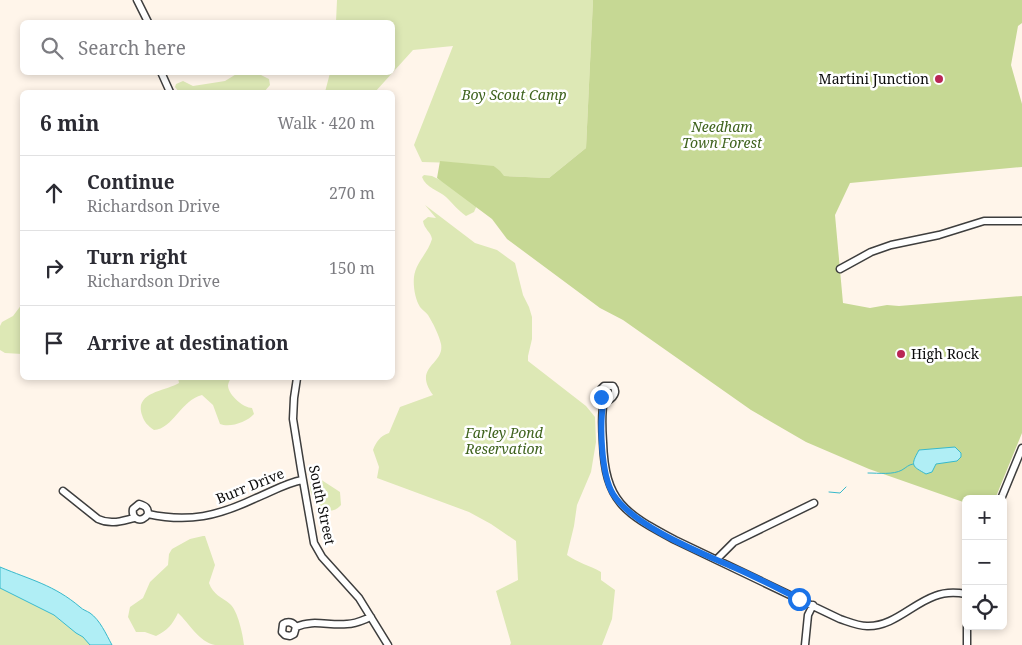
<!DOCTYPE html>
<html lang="en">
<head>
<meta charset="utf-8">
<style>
	:root { --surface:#fff; --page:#f7f7f7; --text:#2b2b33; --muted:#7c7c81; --line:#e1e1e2 }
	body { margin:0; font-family:"Noto Serif",serif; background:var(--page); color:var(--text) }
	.controls { position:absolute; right:15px; bottom:15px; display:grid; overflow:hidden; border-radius:8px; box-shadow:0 2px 8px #0003 }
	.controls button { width:45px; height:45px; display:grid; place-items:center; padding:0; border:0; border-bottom:1px solid var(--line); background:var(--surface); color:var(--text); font:25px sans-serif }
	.stop { position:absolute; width:15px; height:15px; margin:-11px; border:4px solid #1a73e8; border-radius:50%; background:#fff }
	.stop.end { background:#1a73e8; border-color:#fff; box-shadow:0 1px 5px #0008 }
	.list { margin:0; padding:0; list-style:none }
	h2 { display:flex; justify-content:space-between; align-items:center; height:65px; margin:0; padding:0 20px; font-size:21px }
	h2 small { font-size:16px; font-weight:400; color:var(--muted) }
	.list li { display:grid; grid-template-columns:32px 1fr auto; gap:15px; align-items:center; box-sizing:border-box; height:75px; padding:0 20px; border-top:1px solid var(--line) }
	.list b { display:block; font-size:19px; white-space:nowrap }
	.list p { margin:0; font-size:16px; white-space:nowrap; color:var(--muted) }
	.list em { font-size:16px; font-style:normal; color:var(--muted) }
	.icon { flex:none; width:28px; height:28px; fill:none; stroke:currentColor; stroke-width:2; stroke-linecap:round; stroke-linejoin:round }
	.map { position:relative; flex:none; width:1022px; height:645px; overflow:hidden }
	.search { position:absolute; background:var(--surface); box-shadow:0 2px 8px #0003; left:20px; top:20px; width:375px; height:55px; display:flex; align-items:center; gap:12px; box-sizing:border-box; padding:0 18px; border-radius:8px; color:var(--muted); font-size:19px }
	.panel { position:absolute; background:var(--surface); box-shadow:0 2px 8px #0003; left:20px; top:90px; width:375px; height:290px; border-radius:8px }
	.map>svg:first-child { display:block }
</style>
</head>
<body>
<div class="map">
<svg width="1022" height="645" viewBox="0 0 1022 645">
	<rect width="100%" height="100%" fill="#fff5ea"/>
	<path fill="#dde8b5" d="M 337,0 L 593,0 L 586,148 L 549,178 L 503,176 L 494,166 L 474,212 L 466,216 C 458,210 453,204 446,197 C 438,190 426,188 422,177 L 424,175 L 432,176 L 444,182 L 457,163 L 422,162 L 414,145 L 453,46 L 413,50 L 375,92 L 325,92 L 330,73 L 392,72 L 392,22 L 336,22 Z
		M 238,73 L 257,73 L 269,79 L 270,85 L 264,92 L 179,92 L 175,87 L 176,84 L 183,81 L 193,86 L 225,81 Z
		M 425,205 L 475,243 L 497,250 L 515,263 L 523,295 L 529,307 L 532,317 L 532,339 L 528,356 L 528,361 L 586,406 L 595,417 L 596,442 L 591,472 L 577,505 L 574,526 L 567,555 C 578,563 589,565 601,572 L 601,580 L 615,590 L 612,619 L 602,645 L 510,645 L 511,643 L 496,591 L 518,580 L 516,541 L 491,524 L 469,512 L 377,478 L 379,467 L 373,450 C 376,442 380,436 389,433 L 400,407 L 433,395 C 412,366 445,365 441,344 C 439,335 433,323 428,315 C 426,312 422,310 420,307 C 415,299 413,286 414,277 C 416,262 428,253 432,239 C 431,232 424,229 423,221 L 428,217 L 436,218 Z
		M 22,304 L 22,354 L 5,353 L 0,350 L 0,326 L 2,322 L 13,316 Z
		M 178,378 L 231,378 C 230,379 228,384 228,386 C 229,396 244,408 252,408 L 254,414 C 247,422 230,428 220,424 L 213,405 L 202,395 C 181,400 173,429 154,430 C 148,426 144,422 142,415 C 134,392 166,391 179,383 Z
		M 320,479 L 340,492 L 341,505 C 327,521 308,499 310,483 L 312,480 Z
		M 203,536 L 205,536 L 215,565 L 209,583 C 213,595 222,597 230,604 C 238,611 243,635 244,645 C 234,645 224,645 215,645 C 199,642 189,623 178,613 C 172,625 168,630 156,636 L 145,632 L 136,632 L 128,617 L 130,607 L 143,598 L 150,582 L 168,565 L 169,554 L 172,549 L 190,539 Z
		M 0,588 L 54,615 L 76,633 L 83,637 L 90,645 L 0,645 Z"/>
	<path fill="#c6d894" d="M 593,0 L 1022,0 L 1022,23 L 1018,26 L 1011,65 L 1022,104 L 1022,167 L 850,183 L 835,215 L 843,303 L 870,308 L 887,305 L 899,306 L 1022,296 L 1022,433 L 995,499 L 966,499 L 966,503 L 869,469 L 806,442 L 751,410 L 623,320 L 600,308 L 507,239 L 492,219 L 437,178 L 440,161 L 494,166 L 500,171 L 504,176 L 549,178 L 586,148 Z"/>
	<path fill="#b0eef5" stroke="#38b9cb" d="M 955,447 L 961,453 L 961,457 L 957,461 L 936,464 L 932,472 L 926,474 C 912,466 910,466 919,450 Z
		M 0,567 C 31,580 54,585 80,607 C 83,610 87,611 90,613 C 100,620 106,634 112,645 L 90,645 L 83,637 L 76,633 L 54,615 L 0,588 Z"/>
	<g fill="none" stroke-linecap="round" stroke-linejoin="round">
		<path stroke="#38b9cb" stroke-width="1" d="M 868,473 C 879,473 893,475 902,470 C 907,467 908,465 913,464
			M 829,492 L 840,493 L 846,487"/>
		<defs>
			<path id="minor" d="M 137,0 L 148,22
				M 161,72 L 170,92
				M 840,269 L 871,252 L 891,245 L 939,235 L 984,221 L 1022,221
				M 297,378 L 294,398 L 293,419 L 301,469 L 314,543 L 322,557 L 359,598 L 388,645
				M 604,400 L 609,400 C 615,396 617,391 613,386 L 604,386 L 601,389 L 601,394 L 604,400 C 601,414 602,428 603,442 C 605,503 625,513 675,540 L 840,619 C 849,622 858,626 867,626 C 893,627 912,604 935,596 C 945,592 955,592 966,594
				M 63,491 L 98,519 C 111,525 121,521 134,518
				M 1001,499 L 1022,448
				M 148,514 C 142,524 131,519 133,509 L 139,504 C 146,506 148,508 148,514 C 189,523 218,516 256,498 C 271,492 286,483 302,480
				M 717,559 L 734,542 L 814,503
				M 296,627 L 294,634 L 290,636 L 285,635 L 282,632 L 283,624 C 288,621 293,622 296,627 C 313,619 329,626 347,624 C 356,624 363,620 371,617
				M 805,645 L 808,615 L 813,605
				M 967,645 L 967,626"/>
		</defs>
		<use href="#minor" stroke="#3e3e3e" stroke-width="9"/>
		<use href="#minor" stroke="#fff" stroke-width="6"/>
	</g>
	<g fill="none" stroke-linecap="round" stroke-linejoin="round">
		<path stroke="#1a73e8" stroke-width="6" d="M 601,397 L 604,400 C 599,423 601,474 613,494 C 633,526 699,552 733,567 C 756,577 777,588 799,599"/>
	</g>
	<g fill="#b92655" stroke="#fff" stroke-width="2">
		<circle cx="939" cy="79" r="5"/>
		<circle cx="901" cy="354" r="5"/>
	</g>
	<g text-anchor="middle" stroke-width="5" stroke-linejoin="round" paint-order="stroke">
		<g font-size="14" fill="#0b0b0b" stroke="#fff" text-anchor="end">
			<text x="929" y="84">Martini Junction</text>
			<text x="911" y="359" text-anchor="start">High Rock</text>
		</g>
		<g font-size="14" font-style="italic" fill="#3e621d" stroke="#fff">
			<text x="514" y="100">Boy Scout Camp</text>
			<text x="722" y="132">Needham<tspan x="722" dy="16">Town Forest</tspan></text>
			<text x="504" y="438">Farley Pond<tspan x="504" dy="16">Reservation</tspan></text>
		</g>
		<g font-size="14" fill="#0b0b0b" stroke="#fff">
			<text transform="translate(250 486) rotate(-22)" y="5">Burr Drive</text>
			<text transform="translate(322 505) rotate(78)" y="5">South Street</text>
		</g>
	</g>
</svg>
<div class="controls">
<button>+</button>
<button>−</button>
<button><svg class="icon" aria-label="locate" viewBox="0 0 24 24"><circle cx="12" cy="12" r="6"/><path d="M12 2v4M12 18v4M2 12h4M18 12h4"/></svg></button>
</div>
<div class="stop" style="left:799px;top:599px"></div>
<div class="stop end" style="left:601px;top:397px"></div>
<div class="search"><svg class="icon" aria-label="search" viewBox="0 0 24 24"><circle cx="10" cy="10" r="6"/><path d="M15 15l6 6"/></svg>Search here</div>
<section class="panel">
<h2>6 min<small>Walk · 420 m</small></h2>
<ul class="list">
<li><svg class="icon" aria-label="ahead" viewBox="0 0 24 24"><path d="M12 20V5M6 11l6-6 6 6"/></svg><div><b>Continue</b><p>Richardson Drive</p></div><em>270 m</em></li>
<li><svg class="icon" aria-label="right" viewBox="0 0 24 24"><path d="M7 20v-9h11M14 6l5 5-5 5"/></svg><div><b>Turn right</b><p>Richardson Drive</p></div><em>150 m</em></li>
<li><svg class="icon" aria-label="arrive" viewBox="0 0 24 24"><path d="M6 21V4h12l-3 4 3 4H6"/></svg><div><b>Arrive at destination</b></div></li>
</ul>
</section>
</div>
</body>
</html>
